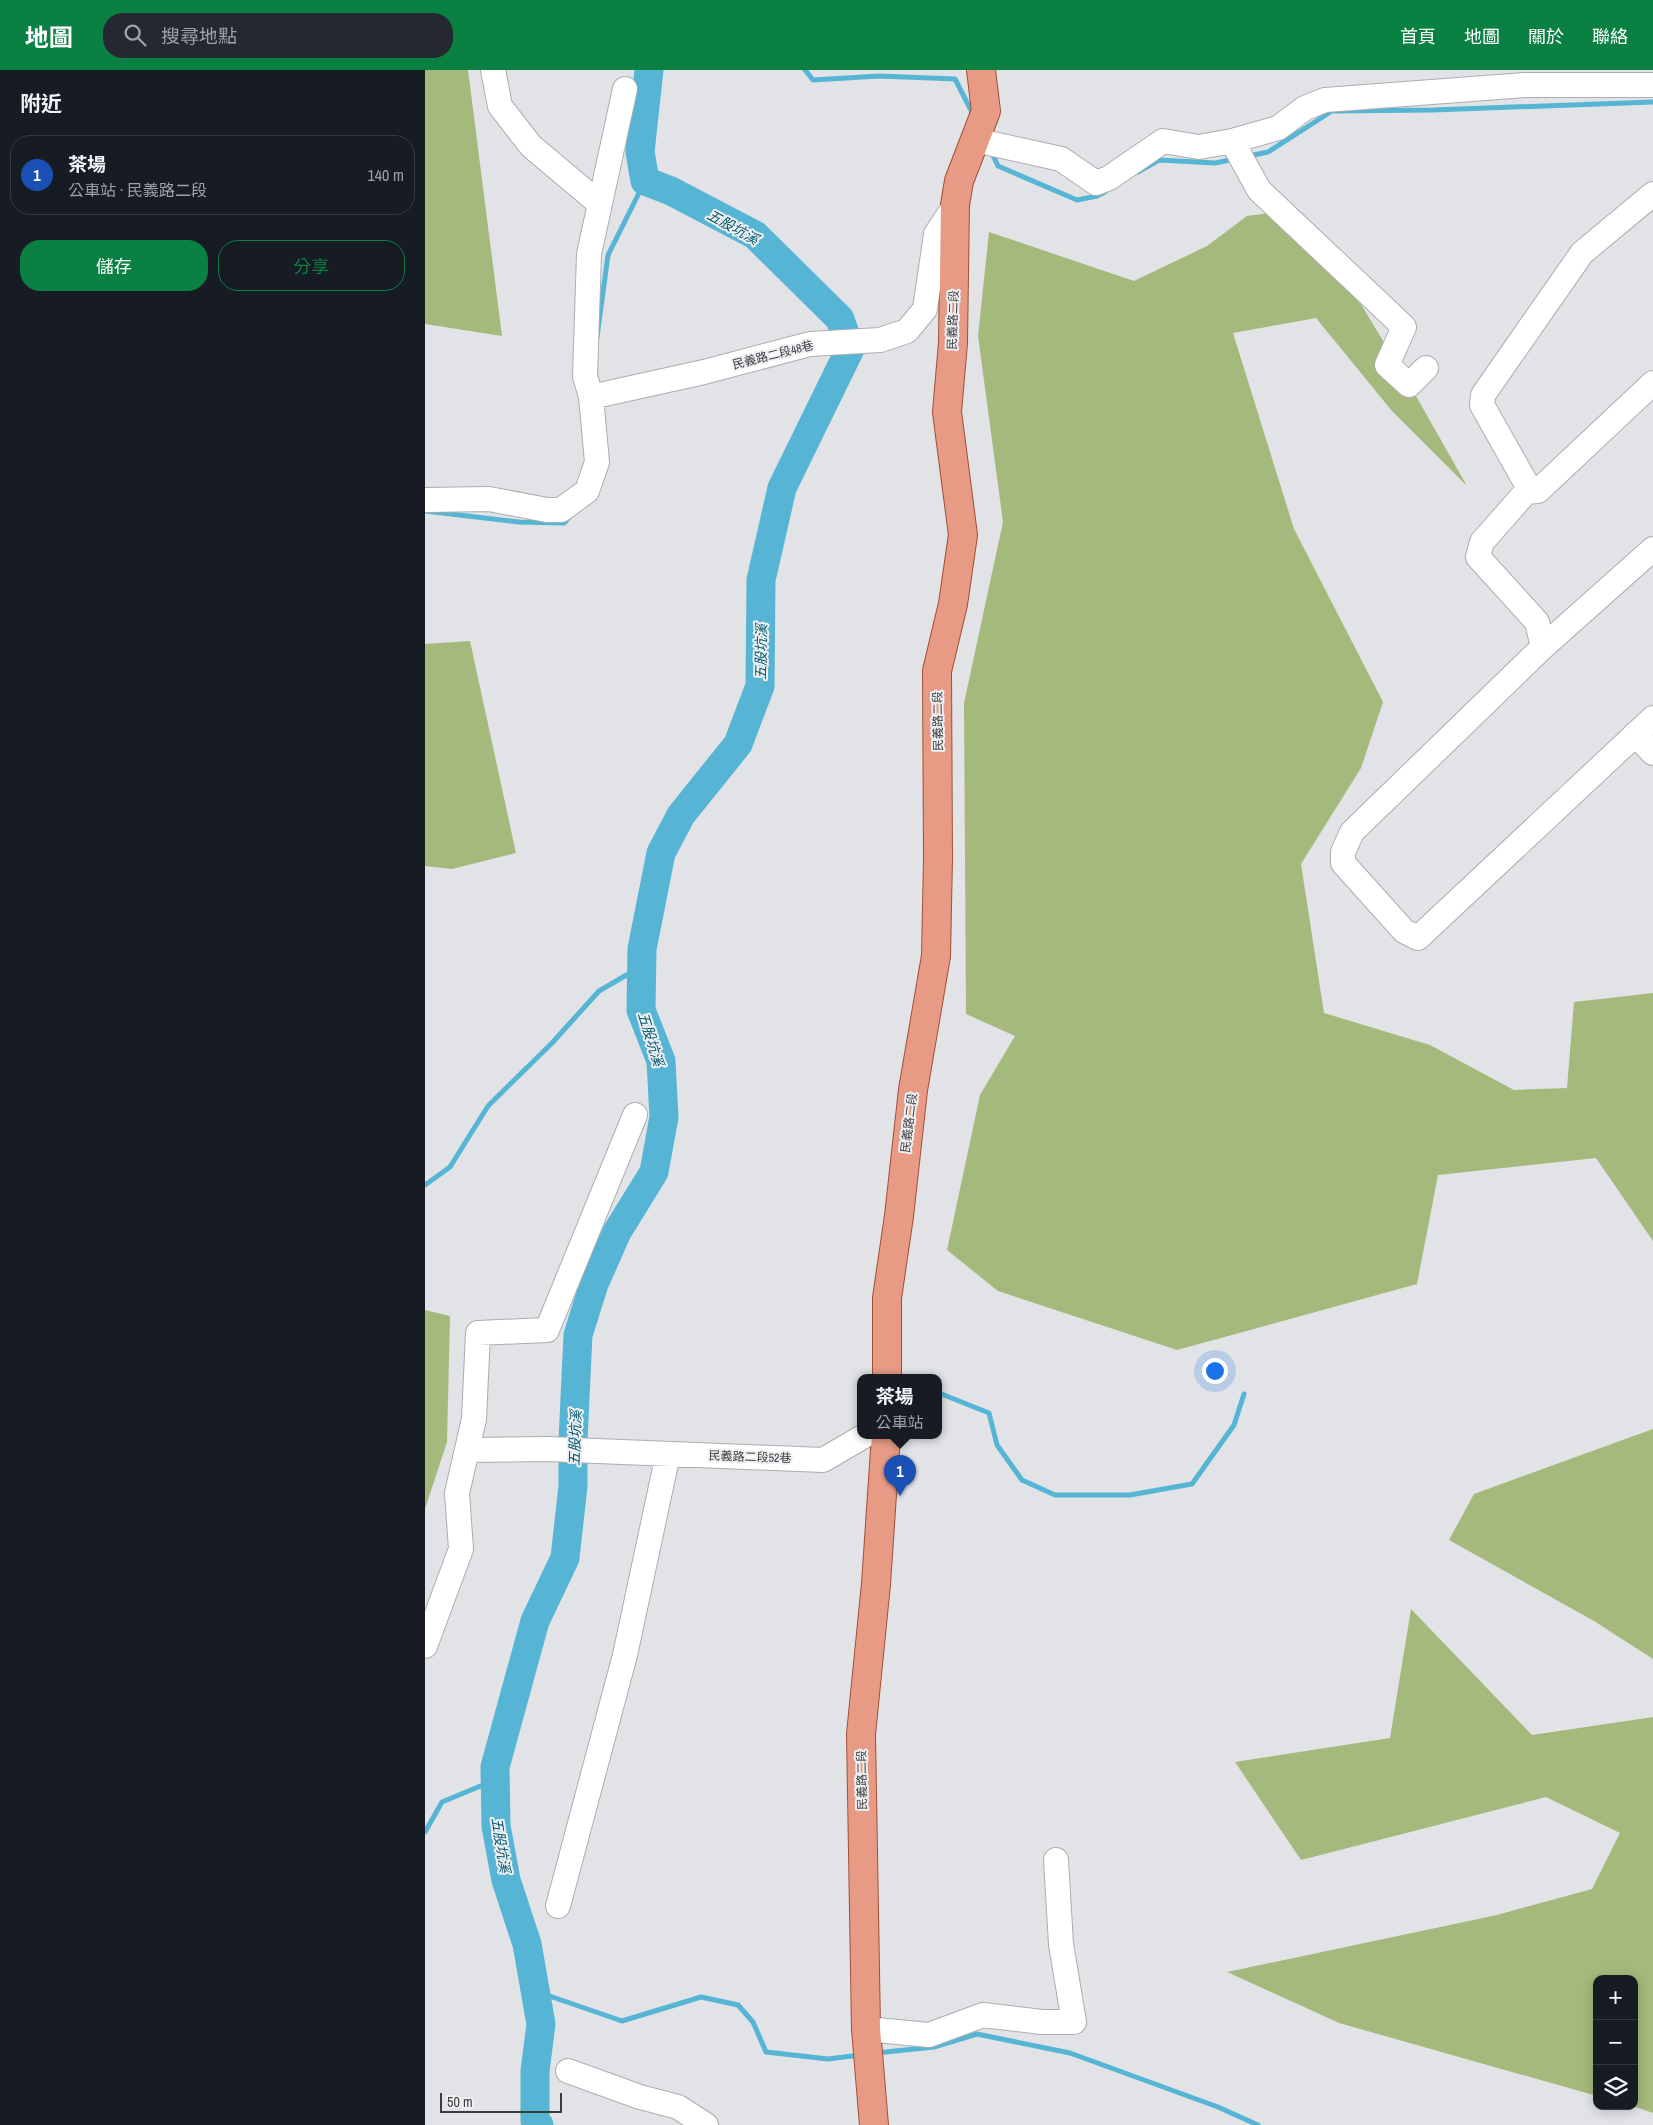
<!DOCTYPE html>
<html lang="zh-TW">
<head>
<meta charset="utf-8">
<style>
	:root { --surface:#171b24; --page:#242831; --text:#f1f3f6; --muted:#9ea1a6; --line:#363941; --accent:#0b8043 }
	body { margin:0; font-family:"Archivo Narrow","Noto Sans TC",sans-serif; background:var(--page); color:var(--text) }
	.controls { position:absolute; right:15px; bottom:15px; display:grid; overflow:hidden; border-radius:10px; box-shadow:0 2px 12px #0003 }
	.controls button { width:45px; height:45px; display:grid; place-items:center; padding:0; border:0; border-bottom:1px solid var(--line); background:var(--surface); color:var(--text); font:25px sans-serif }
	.scale { position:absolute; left:15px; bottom:12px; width:122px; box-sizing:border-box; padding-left:5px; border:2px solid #3c3c3d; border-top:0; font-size:14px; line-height:18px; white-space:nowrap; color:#3c3c3d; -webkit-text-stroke:4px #eff0f3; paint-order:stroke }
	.you { position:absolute; left:789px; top:1300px; width:18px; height:18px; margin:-12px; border:4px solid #fff; border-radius:50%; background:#1a73e8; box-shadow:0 0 0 8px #1a73e833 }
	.badge { display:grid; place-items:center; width:32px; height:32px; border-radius:50%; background:var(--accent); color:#fff; font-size:16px; font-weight:700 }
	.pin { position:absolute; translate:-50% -41px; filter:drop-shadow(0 1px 2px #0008) }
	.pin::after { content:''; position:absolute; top:26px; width:18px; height:15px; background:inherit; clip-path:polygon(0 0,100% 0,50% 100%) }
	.popup { position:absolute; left:432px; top:1304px; width:85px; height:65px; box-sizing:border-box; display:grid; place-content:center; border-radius:10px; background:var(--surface); filter:drop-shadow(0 1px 4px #0005); font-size:16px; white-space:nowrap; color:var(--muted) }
	.popup b { font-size:19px; color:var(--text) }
	.popup::after { content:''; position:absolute; left:50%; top:100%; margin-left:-10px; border:10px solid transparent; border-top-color:var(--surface) }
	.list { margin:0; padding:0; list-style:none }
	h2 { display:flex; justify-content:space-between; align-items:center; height:65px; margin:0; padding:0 20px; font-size:21px }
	h2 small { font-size:16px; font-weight:400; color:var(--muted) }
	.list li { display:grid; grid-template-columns:32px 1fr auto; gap:15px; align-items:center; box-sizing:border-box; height:80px; margin:0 10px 10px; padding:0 10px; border:1px solid var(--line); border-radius:20px }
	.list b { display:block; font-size:19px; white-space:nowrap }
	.list p { margin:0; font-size:16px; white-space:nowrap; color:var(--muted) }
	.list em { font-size:16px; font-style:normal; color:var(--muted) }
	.actions { display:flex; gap:10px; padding:15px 20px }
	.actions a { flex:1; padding:11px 0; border:1px solid var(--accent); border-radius:20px; text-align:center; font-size:18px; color:var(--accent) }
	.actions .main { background:var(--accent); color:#fff }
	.icon { flex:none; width:28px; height:28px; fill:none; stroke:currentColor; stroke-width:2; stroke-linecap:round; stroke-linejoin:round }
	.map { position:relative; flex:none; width:1228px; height:2055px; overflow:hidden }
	header { display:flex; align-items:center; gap:30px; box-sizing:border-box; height:70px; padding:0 25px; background:var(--accent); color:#fff }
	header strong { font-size:24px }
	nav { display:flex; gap:28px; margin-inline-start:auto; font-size:18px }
	.search { width:350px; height:45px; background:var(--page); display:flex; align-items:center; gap:12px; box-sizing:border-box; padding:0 18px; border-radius:20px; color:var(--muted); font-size:19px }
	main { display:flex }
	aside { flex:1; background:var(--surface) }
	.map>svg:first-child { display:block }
</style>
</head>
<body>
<header>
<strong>地圖</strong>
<div class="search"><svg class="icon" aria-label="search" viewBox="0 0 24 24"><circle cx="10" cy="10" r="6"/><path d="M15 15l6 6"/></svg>搜尋地點</div>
<nav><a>首頁</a><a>地圖</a><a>關於</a><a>聯絡</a></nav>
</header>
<main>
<aside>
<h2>附近<small></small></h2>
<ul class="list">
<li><span class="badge" style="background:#1a4fb4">1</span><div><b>茶場</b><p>公車站 · 民義路二段</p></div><em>140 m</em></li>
</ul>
<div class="actions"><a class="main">儲存</a><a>分享</a></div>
</aside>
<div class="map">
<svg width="1228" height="2055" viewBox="0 0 1228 2055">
	<rect width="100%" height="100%" fill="#e2e3e6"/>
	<path fill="#a5b97c" d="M 0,0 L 43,0 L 77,266 L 0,254 Z
		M 860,141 L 937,236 L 983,312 L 1042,416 L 967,341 L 891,248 L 808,263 L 869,459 L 958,632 L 936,698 L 876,794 L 899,943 L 1005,975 L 1089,1020 L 1142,1018 L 1149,932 L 1228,923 L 1228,1171 L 1171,1088 L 1013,1105 L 992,1214 L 752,1280 L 573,1221 L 522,1180 L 555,1025 L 590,966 L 541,944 L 539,633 L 578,452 L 553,266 L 564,162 L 709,211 L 782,176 L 822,146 Z
		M 45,571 L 91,783 L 27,799 L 0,796 L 0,574 Z
		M 0,1240 L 25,1246 L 22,1372 L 0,1439 Z
		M 1228,1359 L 1228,1589 L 1169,1551 L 1024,1470 L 1049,1424 Z
		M 986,1539 L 1107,1665 L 1228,1647 L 1228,2043 L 1208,2036 L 1209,1909 L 1172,1909 L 1172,2026 L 914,1953 L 802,1902 L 1072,1845 L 1167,1819 L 1195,1763 L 1121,1727 L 876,1790 L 810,1692 L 965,1668 Z"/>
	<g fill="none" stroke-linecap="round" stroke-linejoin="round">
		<path stroke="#56b5d4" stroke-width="5" d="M 380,0 L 388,10 L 454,6 L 530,9 L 549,46
			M 566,81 L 573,96 L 652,130 L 672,126 L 680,122
			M 824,86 L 843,82 L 907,41 L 1008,40 L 1228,32
			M 713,102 L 734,90 L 790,93 L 810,89
			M 172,267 L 183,185 L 220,111
			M 0,441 L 94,452 L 139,453 L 145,446
			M 0,1115 L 25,1097 L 63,1036 L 127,973 L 174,921 L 217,896
			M 514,1323 L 564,1343 L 572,1375 L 597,1410 L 630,1425 L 705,1425 L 767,1414 L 809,1355 L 819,1324
			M 0,1762 L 17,1732 L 70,1710
			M 110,1921 L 197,1951 L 276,1927 L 313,1935 L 328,1952 L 341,1982 L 403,1989 L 435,1985
			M 451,1983 L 509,1977 L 552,1964 L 645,1983 L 793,2037 L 833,2055"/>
		<path stroke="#56b5d4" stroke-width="29" d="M 114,2055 L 110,2051 L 110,2001 L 116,1954 L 102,1874 L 81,1810 L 71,1756 L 70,1697 L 110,1551 L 140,1488 L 148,1416 L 148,1370 L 153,1265 L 169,1214 L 192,1162 L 229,1102 L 239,1047 L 236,991 L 216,940 L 217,879 L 236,783 L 256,745 L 313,674 L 335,616 L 336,510 L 357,418 L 425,279 L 415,249 L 330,165 L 246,121 L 220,111 L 215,82 L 224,0"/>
		<defs>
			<path id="minor" d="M 68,0 L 75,36 L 106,76 L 175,134
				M 550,70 L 636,89 L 671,113 L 684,108 L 738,71 L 774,77 L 807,71 L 853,58 L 880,38 L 900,30 L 1100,15 L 1228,15
				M 807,71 L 834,120 L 979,257 L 962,295 L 984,315 L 1001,298
				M 1228,124 L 1157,183 L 1058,325 L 1057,335 L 1101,413 L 1101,422 L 1057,472 L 1053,487 L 1112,552 L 1118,577 L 927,762 L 918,782 L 918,793 L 979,861 L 993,868 L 1228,648
				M 166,327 L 279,302 L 385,274 L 455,270 L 482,261 L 500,239 L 511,164 L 530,135
				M 1101,422 L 1113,421 L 1228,313
				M 0,430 L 64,429 L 122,440 L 136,440 L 162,421 L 172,392 L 166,327 L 160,306 L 164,184 L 200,19
				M 1118,577 L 1228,479
				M 1210,664 L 1228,683
				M 43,1380 L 123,1379 L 398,1390 L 441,1365
				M 0,1576 L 36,1479 L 32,1423 L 49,1349 L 53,1263 L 122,1260 L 210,1045
				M 133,1836 L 200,1585 L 243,1384
				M 441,1959 L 504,1965 L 558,1945 L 617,1952 L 649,1952 L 636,1874 L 631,1790
				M 143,2001 L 215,2027 L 253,2037 L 281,2055"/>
			<path id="major" d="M 462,1307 L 462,1228 L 474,1146 L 488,1020 L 511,886 L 513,788 L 512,601 L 528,534 L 538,465 L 522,342 L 528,273 L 530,135 L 534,111 L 561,41 L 556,0
				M 449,2055 L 441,1959 L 436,1664 L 451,1514 L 461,1365"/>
		</defs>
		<use href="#minor" stroke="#adadb0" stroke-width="26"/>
		<use href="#major" stroke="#a14f36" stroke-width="30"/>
		<use href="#minor" stroke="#fff" stroke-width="24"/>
		<use href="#major" stroke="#e79b85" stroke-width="28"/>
	</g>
	<g text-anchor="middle" stroke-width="4" stroke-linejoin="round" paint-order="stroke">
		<g font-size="12" fill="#3c3c3d" stroke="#eff0f3">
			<text transform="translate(528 250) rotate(-88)" y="4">民義路二段</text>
			<text transform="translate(348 285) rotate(-14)" y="4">民義路二段48巷</text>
			<text transform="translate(513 651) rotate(-91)" y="4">民義路二段</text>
			<text transform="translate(484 1053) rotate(-83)" y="4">民義路二段</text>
			<text transform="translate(325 1387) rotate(2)" y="4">民義路二段52巷</text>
			<text transform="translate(437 1710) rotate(-91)" y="4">民義路二段</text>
		</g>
		<g font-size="14" font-style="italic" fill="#02576d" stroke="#eff0f3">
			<text transform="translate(308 157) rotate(29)" y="5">五股坑溪</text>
			<text transform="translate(336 582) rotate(-89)" y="5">五股坑溪</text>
			<text transform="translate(226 969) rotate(73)" y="5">五股坑溪</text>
			<text transform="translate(150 1368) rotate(-88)" y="5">五股坑溪</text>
			<text transform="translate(76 1775) rotate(81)" y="5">五股坑溪</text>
		</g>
	</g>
</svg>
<div class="controls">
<button>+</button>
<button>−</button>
<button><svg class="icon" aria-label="layers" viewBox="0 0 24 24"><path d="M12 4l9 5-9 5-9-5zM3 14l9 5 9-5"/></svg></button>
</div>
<div class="scale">50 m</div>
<div class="you"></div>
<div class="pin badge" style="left:475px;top:1426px;background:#1a4fb4">1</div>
<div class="popup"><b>茶場</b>公車站</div>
</div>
</main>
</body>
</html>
